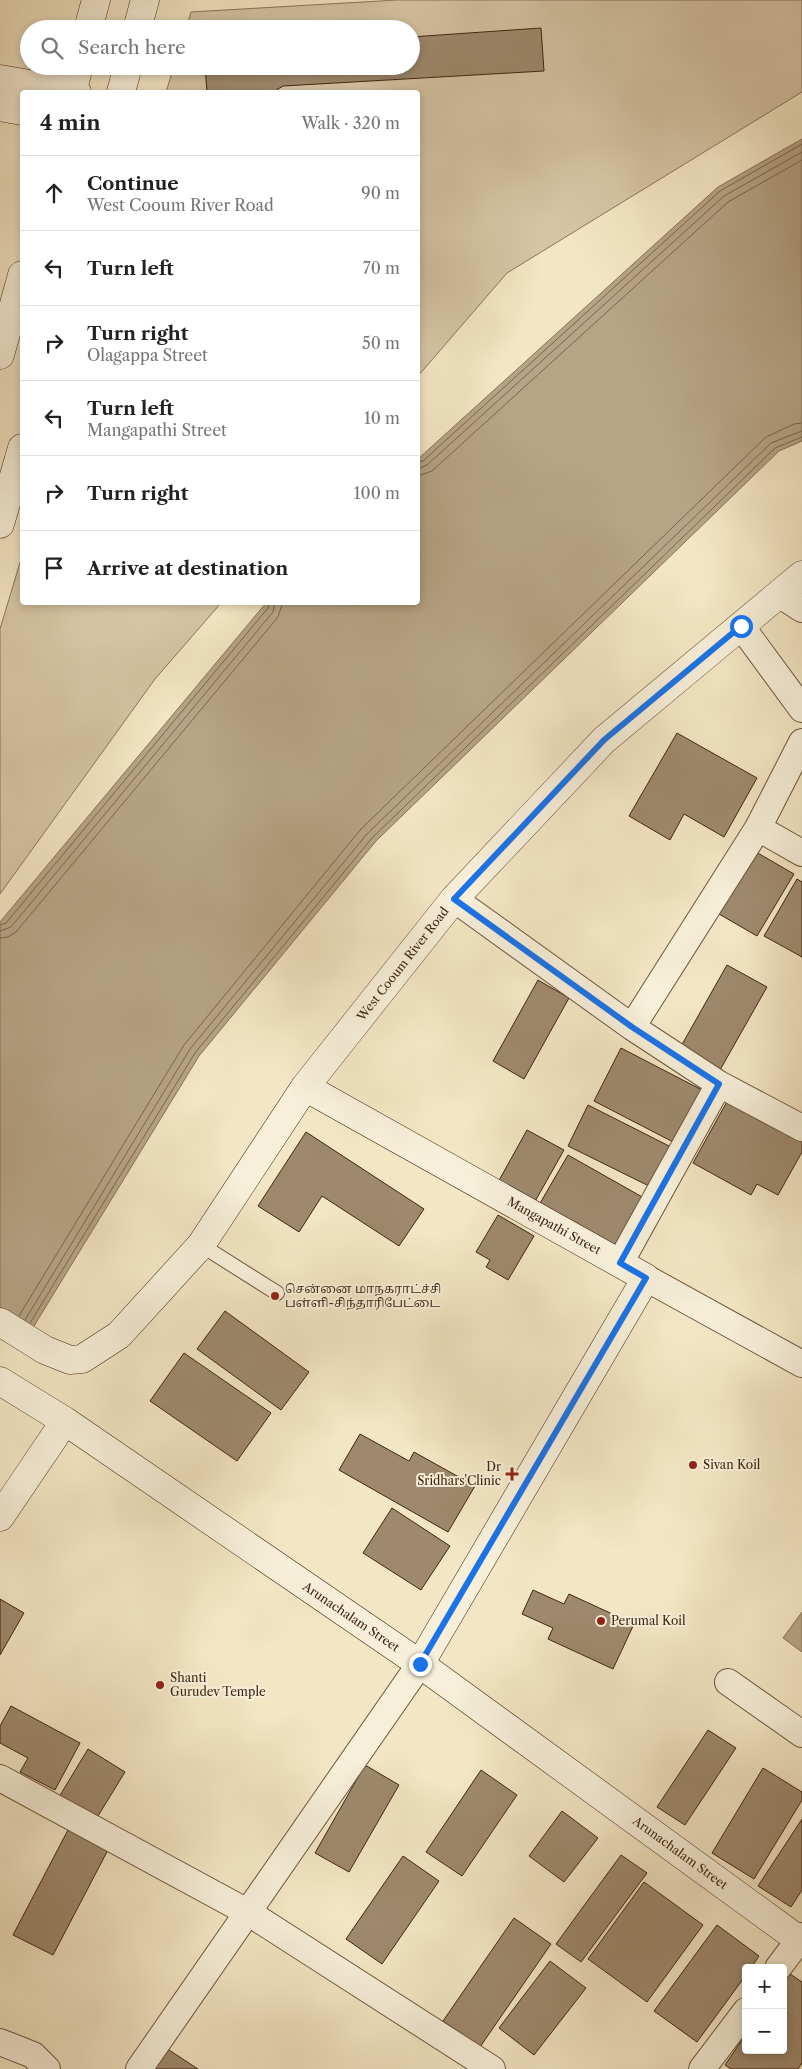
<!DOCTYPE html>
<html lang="en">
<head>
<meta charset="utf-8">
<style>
	:root { --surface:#fff; --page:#f6f6f6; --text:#222; --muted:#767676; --line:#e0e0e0 }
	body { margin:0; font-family:"Libre Caslon Text","Noto Serif Tamil",serif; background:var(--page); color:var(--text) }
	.controls { position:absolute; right:15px; bottom:15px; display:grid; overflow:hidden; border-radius:5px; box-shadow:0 2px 8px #0003 }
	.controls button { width:45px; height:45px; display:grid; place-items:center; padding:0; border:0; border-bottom:1px solid var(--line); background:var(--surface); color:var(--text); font:25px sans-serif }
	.stop { position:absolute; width:15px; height:15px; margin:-11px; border:4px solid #1a73e8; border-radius:50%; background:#fff }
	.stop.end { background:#1a73e8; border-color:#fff; box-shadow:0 1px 5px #0008 }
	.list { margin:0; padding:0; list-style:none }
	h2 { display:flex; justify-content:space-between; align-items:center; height:65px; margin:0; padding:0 20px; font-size:21px }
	h2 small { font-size:16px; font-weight:400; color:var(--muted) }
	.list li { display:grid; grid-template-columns:32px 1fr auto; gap:15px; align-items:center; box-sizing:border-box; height:75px; padding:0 20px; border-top:1px solid var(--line) }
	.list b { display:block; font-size:19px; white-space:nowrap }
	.list p { margin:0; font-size:16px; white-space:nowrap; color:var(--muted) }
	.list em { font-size:16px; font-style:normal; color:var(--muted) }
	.icon { flex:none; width:28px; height:28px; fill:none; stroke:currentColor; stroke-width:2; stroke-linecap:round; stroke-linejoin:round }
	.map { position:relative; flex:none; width:802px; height:2069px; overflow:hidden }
	.search { position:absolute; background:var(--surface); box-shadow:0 2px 8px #0003; left:20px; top:20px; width:400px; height:55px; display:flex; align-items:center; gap:12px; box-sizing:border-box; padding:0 18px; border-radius:28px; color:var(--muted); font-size:19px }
	.panel { position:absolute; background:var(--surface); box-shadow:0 2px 8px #0003; left:20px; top:90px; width:400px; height:515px; border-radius:5px }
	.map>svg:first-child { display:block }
</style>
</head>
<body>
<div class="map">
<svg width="802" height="2069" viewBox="0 0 802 2069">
	<rect width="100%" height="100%" fill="#f3e6c4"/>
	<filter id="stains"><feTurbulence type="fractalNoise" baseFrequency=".004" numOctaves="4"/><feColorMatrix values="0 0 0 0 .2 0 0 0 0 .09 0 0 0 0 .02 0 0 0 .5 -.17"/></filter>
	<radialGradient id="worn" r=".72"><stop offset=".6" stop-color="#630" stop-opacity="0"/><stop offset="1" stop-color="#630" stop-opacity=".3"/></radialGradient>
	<path fill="#d5c5a5" stroke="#8b755a" d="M 397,0 L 802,0 L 802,92 L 507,273 L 418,376 L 418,92 L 166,92 L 174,66 L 411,66 L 411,29 L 186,29 L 191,12 Z
		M 22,556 L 22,602 L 221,603 L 155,679 L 0,894 L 0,629 Z"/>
	<path fill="#b6a487" stroke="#877157" d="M 802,139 L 802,441 L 779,451 L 376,841 L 199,1056 L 23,1344 L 0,1371 L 0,922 L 266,603 L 418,602 L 418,459 L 718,187 Z
		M 802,1612 L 802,1652 L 783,1638 Z"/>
	<path fill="#f3e6c4" d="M 0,1328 L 25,1345 L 0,1373 Z"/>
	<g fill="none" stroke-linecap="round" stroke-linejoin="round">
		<path stroke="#7c644c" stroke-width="1" d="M 418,462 L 423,461 L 720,191 L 802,144
			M 418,469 L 427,465 L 724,196 L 802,152
			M 418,476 L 432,471 L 728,202 L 802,160
			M 0,925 L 6,923 L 268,608 L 269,602
			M 0,931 L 11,927 L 273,612 L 275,602
			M 0,938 L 8,937 L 16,932 L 278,617 L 283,602
			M 19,1316 L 184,1045 L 361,829 L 766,437 L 794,424 L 802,423
			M 25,1320 L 190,1049 L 367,834 L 771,443 L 802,431
			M 30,1323 L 195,1053 L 372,838 L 775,448 L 802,437"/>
	</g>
	<path fill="#9e896e" stroke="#412510" d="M 541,28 L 544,71 L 283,86 L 273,92 L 207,92 L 205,66 L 411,66 L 411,37 Z
		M 677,733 L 757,778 L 724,837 L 684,814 L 670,840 L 629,816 Z
		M 756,852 L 794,874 L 757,936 L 719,914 Z
		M 797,879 L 802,882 L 802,957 L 764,936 Z
		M 727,965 L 767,987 L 720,1070 L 680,1048 Z
		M 538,980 L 569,998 L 524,1079 L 493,1061 Z
		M 621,1048 L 704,1091 L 677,1144 L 594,1101 Z
		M 729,1098 L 802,1137 L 802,1152 L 778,1195 L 757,1184 L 751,1195 L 693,1163 Z
		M 588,1105 L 671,1147 L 651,1187 L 568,1146 Z
		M 527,1130 L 564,1150 L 533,1205 L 497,1184 Z
		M 306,1132 L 424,1209 L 399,1246 L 322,1196 L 299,1232 L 258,1206 Z
		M 568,1155 L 644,1198 L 616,1249 L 539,1205 Z
		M 498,1215 L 534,1236 L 508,1280 L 486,1267 L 490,1260 L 476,1252 Z
		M 225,1311 L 309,1372 L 281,1410 L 197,1349 Z
		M 184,1353 L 271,1413 L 237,1461 L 150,1401 Z
		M 360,1434 L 409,1461 L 414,1452 L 475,1486 L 448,1532 L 339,1470 Z
		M 392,1508 L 450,1546 L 421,1590 L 363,1553 Z
		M 533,1590 L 564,1604 L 569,1594 L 634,1624 L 613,1669 L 548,1639 L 553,1628 L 522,1614 Z
		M 0,1599 L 24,1613 L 0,1655 Z
		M 11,1706 L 80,1743 L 55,1790 L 20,1772 L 28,1758 L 0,1743 L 0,1726 Z
		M 708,1730 L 736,1748 L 685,1825 L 657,1807 Z
		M 88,1749 L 125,1772 L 93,1824 L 56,1802 Z
		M 365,1765 L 399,1785 L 349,1872 L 315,1853 Z
		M 763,1768 L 802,1792 L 802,1800 L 754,1879 L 712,1853 Z
		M 481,1770 L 517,1795 L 462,1876 L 426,1852 Z
		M 562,1811 L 598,1838 L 564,1882 L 529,1856 Z
		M 802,1819 L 802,1890 L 791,1907 L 758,1886 Z
		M 69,1828 L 109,1848 L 53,1955 L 13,1935 Z
		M 621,1855 L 647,1873 L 581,1962 L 556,1944 Z
		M 403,1856 L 439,1881 L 382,1964 L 346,1939 Z
		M 644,1882 L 703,1925 L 647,2002 L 588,1959 Z
		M 514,1918 L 551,1944 L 480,2047 L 443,2021 Z
		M 717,1925 L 759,1956 L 751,1968 L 746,1968 L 746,1975 L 697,2042 L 654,2011 Z
		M 550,1961 L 586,1988 L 534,2055 L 499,2028 Z
		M 787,1972 L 802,1982 L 802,2063 L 798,2069 L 731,2069 L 725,2065 L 746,2034 L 746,2050 L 783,2050 L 783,1978 Z
		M 166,2048 L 198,2069 L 152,2069 Z"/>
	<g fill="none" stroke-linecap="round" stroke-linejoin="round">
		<defs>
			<path id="service" d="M 201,1245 L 277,1293"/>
			<path id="minor" d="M 779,594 L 802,609
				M 741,626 L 802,709
				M 758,828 L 802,853
				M 454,899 L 632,1027 L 719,1084 L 802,1128
				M 632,1027 L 758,828 L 802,742
				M 620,1263 L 719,1084
				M 646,1278 L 802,1364
				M 728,1682 L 802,1734
				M 0,1778 L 249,1913 L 492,2069
				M 778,1968 L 802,1936
				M 0,2042 L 33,2055 L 47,2069
				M 139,2069 L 420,1664
				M 702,2069 L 746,2011"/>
			<path id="tertiary" d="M 305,1087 L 454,899 L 604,740 L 802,575
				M 0,1517 L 65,1421"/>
			<path id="secondary" d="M 88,29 L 96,0
				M 137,29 L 145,0
				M 0,79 L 77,92
				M 72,92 L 79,66
				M 121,92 L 128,66
				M 0,107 L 22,111
				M 0,355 L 22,275
				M 0,524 L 22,448
				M 0,1322 L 45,1350 L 70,1360 L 82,1359 L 119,1335 L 201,1245 L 305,1087 L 646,1278 L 420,1664
				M 0,1381 L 65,1421 L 420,1664 L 802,1942"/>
		</defs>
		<use href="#service" stroke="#6e553d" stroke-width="16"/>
		<use href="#minor" stroke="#6e553d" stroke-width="28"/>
		<use href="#tertiary" stroke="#6e553d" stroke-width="29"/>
		<use href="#secondary" stroke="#412510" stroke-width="29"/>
		<use href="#service" stroke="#f7efd9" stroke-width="14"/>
		<use href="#minor" stroke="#f7efd9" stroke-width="26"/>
		<use href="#tertiary" stroke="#f7efd9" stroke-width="28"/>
		<use href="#secondary" stroke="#f7efd9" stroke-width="28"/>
	</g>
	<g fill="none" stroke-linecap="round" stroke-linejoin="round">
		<path stroke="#1a73e8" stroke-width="6" d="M 420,1664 L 646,1278 L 620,1263 L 719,1084 L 632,1027 L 454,899 L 604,740 L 741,626"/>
	</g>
	<g fill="#8f2418" stroke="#f7efd9" stroke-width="2">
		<circle cx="275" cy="1296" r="5"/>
		<circle cx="693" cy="1465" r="5"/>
		<path d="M509.5 1466.5h5v5h5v5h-5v5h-5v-5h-5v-5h5z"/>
		<circle cx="601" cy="1621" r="5"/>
		<circle cx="160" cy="1685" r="5"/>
	</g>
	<g text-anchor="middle" stroke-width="4" stroke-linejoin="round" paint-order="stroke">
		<g font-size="12" fill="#412510" stroke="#f7efd9">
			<text transform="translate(403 964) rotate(-52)" y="4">West Cooum River Road</text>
			<text transform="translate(554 1226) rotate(29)" y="4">Mangapathi Street</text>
			<text transform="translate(351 1617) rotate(34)" y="4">Arunachalam Street</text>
			<text transform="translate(680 1853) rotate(36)" y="4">Arunachalam Street</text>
		</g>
		<g font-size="12" fill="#412510" stroke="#f7efd9" text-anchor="start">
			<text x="285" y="1293">சென்னை மாநகராட்ச்சி<tspan x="285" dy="14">பள்ளி-சிந்தாரிபேட்டை</tspan></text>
			<text x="703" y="1469">Sivan Koil</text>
			<text x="501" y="1471" text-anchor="end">Dr<tspan x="501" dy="14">Sridhars'Clinic</tspan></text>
			<text x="611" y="1625">Perumal Koil</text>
			<text x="170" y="1682">Shanti<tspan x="170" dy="14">Gurudev Temple</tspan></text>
		</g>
	</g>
	<rect width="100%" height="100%" filter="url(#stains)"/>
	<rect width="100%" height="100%" fill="url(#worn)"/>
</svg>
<div class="controls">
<button>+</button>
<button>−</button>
</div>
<div class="stop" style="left:741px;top:626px"></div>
<div class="stop end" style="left:420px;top:1664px"></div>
<div class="search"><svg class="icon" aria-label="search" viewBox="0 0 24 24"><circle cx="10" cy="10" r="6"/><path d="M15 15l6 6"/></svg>Search here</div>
<section class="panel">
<h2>4 min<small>Walk · 320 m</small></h2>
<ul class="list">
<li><svg class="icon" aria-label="ahead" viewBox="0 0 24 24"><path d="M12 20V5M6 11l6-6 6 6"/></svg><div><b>Continue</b><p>West Cooum River Road</p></div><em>90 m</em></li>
<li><svg class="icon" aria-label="left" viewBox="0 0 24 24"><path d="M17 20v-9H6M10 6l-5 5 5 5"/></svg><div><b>Turn left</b></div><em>70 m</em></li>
<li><svg class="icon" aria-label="right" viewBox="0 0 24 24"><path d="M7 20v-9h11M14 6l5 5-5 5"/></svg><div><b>Turn right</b><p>Olagappa Street</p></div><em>50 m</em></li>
<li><svg class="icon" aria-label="left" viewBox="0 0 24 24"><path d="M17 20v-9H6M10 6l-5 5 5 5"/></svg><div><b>Turn left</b><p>Mangapathi Street</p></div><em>10 m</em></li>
<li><svg class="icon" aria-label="right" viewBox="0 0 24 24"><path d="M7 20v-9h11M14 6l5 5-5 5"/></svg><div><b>Turn right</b></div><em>100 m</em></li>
<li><svg class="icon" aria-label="arrive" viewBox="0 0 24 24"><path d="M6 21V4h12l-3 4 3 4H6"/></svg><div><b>Arrive at destination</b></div></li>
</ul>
</section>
</div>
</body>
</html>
